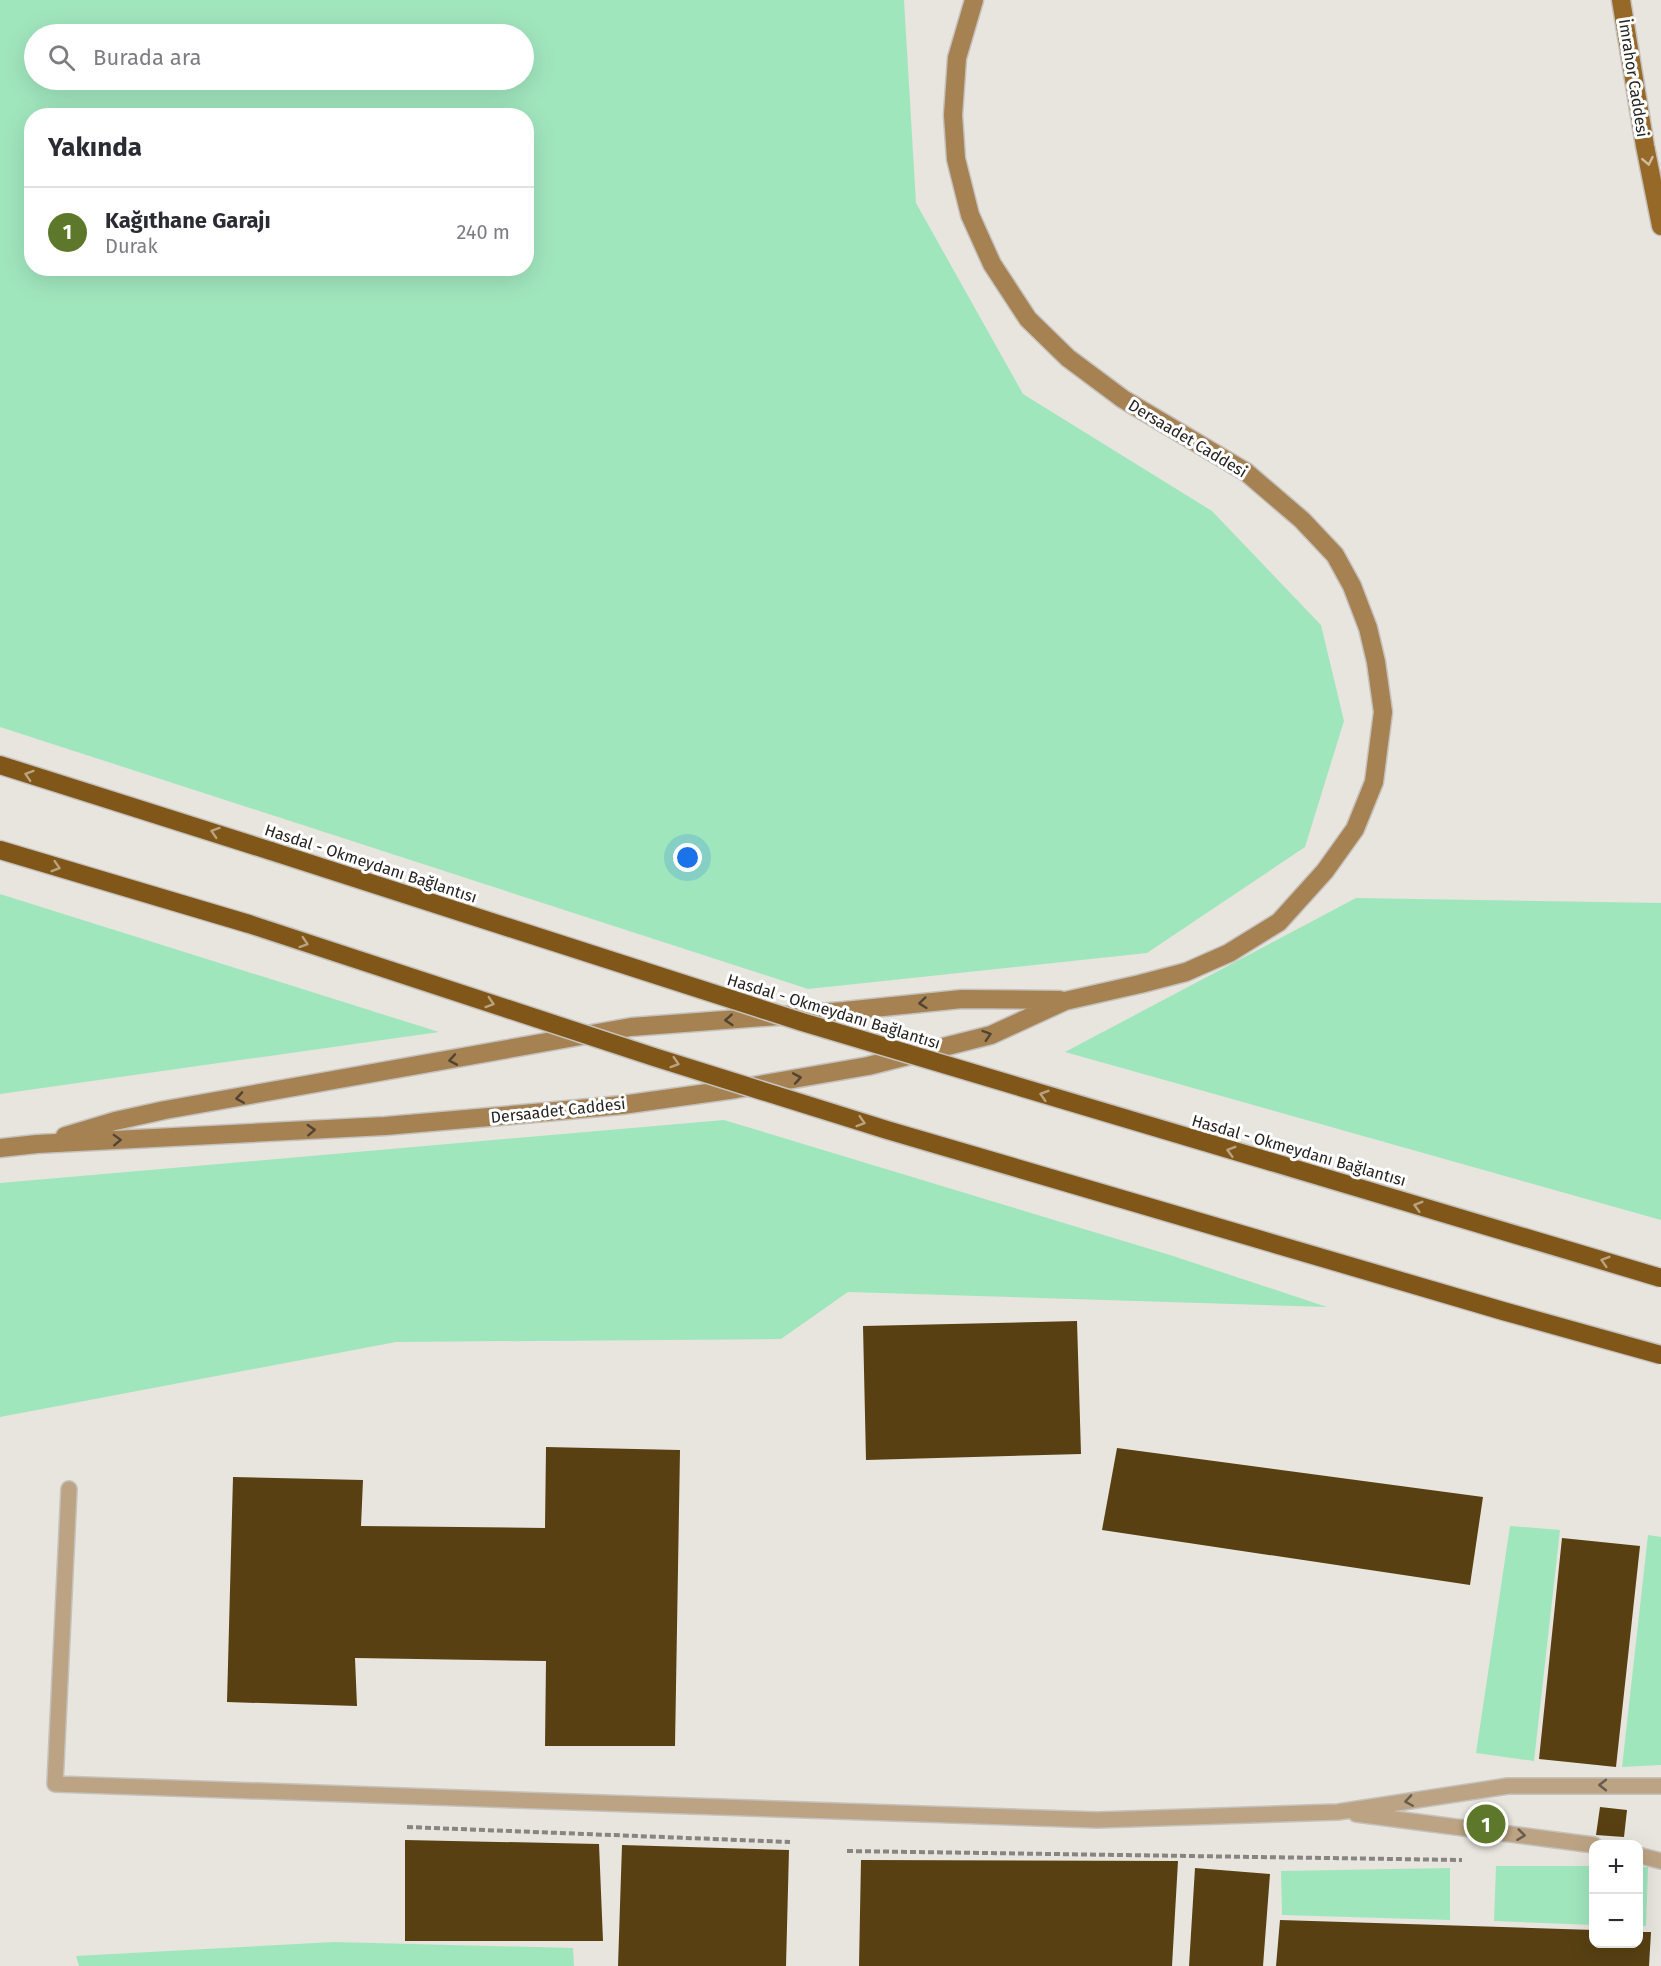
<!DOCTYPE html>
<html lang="tr">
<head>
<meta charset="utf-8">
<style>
	:root { --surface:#fff; --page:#f7f7f7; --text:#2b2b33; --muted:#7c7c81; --line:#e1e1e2; --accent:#5e782b }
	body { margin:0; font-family:"Fira Sans",sans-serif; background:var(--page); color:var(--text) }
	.controls { position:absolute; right:18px; bottom:18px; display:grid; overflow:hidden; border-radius:12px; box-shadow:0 6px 24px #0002 }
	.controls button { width:54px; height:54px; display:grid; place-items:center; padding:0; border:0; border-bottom:2px solid var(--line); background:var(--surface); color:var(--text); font:30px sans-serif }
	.you { position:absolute; left:688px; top:858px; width:21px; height:21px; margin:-15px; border:4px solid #fff; border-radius:50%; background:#1a73e8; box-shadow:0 0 0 9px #1a73e833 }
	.badge { display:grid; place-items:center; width:39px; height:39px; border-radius:50%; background:var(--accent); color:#fff; font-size:20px; font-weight:700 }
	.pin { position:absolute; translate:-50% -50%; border:3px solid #fff; box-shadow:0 2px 6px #0006 }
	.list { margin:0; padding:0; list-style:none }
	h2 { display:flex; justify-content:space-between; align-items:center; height:78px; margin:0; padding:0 24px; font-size:26px }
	h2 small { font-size:20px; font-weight:400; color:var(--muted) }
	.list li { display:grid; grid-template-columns:39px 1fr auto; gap:18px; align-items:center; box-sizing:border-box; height:90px; padding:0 24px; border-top:2px solid var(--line) }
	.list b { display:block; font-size:22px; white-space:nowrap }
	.list p { margin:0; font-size:20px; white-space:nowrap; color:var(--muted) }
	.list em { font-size:20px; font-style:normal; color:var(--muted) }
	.icon { flex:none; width:33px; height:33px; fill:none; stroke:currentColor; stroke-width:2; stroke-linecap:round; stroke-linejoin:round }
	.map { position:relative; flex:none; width:1661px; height:1966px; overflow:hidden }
	.search { position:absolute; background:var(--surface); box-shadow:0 6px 24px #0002; left:24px; top:24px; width:510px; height:66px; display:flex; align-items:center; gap:15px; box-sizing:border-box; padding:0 21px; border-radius:33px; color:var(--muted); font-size:22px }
	.panel { position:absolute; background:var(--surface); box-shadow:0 6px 24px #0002; left:24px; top:108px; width:510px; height:168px; border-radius:24px }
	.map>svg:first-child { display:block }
</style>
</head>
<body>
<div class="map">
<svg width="1661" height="1966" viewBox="0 0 1661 1966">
	<rect width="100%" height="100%" fill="#e8e5df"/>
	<path fill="#a0e6bd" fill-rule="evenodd" d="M 0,0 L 904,0 L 916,203 L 1023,394 L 1212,511 L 1321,625 L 1344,721 L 1305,847 L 1147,953 L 808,989 L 0,727 ZM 34,34 L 524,34 L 524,80 L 34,80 ZM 32,116 L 526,116 L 526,268 L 32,268 Z
		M 0,894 L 439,1032 L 0,1094 Z
		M 1356,898 L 1661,903 L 1661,1220 L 1065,1052 Z
		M 724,1120 L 1170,1255 L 1327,1307 L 848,1292 L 781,1339 L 396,1342 L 0,1417 L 0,1183 Z
		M 1510,1526 L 1560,1530 L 1534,1761 L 1476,1753 Z
		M 1648,1535 L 1661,1537 L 1661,1765 L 1622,1767 Z
		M 1496,1866 L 1593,1866 L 1593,1925 L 1494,1921 Z
		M 1639,1867 L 1648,1867 L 1646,1926 L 1639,1926 Z
		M 1450,1868 L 1450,1920 L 1282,1915 L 1281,1871 Z
		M 334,1942 L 573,1948 L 574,1966 L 79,1966 L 76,1956 Z"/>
	<path fill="#584012" d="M 1077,1321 L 1081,1454 L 866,1460 L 863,1326 Z
		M 546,1447 L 680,1450 L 675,1746 L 545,1746 L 546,1661 L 355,1658 L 357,1706 L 227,1702 L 233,1477 L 363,1480 L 361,1526 L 545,1528 Z
		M 1117,1448 L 1483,1497 L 1470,1585 L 1102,1530 Z
		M 1562,1538 L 1640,1546 L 1616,1767 L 1539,1759 Z
		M 1600,1807 L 1627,1810 L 1624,1837 L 1596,1835 Z
		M 405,1840 L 599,1844 L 603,1941 L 405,1941 Z
		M 622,1845 L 789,1850 L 786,1966 L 618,1966 Z
		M 861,1860 L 1178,1861 L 1172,1966 L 859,1966 Z
		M 1195,1868 L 1270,1874 L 1263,1966 L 1189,1966 Z
		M 1280,1920 L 1594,1930 L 1594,1944 L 1638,1944 L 1638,1932 L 1651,1932 L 1649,1966 L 1276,1966 Z"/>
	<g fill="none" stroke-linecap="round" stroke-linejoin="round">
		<defs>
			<path id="lane" d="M 69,1489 L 55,1784 L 1098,1820 L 1338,1812 L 1508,1786 L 1661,1786
				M 1356,1814 L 1594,1845
				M 1638,1855 L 1661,1861"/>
			<path id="secondary" d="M 65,1136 L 115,1121 L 165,1110 L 631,1027 L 844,1011 L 962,999 L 1060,1000
				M 0,1148 L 37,1144 L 385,1126 L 501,1116 L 622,1105 L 736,1089 L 868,1066 L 991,1035 L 1065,1001 L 1140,984 L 1186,972 L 1229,953 L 1279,922 L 1325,871 L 1355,829 L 1374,782 L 1383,712 L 1376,662 L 1368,628 L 1352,586 L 1335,555 L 1302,520 L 1246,472 L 1123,399 L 1068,358 L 1028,319 L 992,264 L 970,215 L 956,159 L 953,115 L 957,58 L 974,0"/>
			<path id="primary" d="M 1621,0 L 1645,146 L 1661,226"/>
			<path id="highway" d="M 0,765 L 271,851
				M 0,850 L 249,924"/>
		</defs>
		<use href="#lane" stroke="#c5c2bd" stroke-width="18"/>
		<use href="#secondary" stroke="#c5c2bd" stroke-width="21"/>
		<use href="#primary" stroke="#c5c2bd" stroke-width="21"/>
		<use href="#highway" stroke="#c5c2bd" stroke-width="21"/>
		<path stroke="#878581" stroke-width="4" stroke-dasharray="6 3" stroke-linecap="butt" d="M 407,1827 L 790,1842
			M 847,1851 L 1462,1860"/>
		<use href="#lane" stroke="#bba383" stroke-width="15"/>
		<use href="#secondary" stroke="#a68152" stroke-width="18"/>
		<use href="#primary" stroke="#966928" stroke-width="18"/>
		<use href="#highway" stroke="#805719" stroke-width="18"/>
		<defs>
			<path id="highway-bridge" d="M 271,851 L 802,1022 L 1661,1278
				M 249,924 L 654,1057 L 887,1130 L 1503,1311 L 1661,1355"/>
		</defs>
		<use href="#highway-bridge" stroke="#c5c2bd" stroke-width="21" stroke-linecap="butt"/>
		<use href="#highway-bridge" stroke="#805719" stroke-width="18"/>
	</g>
	<defs><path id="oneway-chevron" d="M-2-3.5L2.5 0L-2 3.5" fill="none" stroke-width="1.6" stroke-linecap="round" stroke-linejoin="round" transform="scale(1.5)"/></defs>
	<use stroke="#d0bc9e" href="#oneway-chevron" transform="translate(1648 161) rotate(79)"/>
	<g stroke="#b9a380">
		<use href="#oneway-chevron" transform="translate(29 775) rotate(-162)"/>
		<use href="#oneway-chevron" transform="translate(215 832) rotate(-162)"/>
		<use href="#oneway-chevron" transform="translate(56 867) rotate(17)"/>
		<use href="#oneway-chevron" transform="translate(304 943) rotate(18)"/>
		<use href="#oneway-chevron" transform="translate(490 1003) rotate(18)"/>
		<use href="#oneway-chevron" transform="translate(675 1063) rotate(17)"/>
		<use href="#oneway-chevron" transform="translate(1044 1095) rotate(-163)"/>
		<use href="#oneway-chevron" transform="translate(861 1122) rotate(17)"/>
		<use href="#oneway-chevron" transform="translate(1231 1151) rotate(-164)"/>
		<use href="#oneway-chevron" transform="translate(1418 1206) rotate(-164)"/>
		<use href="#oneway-chevron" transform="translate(1605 1261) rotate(-163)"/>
	</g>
	<g stroke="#524432">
		<use href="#oneway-chevron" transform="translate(923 1003) rotate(174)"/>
		<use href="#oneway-chevron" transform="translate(729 1020) rotate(176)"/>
		<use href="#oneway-chevron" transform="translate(987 1035) rotate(-18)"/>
		<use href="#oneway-chevron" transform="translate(453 1060) rotate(170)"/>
		<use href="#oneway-chevron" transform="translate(797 1078) rotate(-10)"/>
		<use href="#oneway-chevron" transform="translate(240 1098) rotate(171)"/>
		<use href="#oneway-chevron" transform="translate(311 1130) rotate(-3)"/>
		<use href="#oneway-chevron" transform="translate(117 1140) rotate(-2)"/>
	</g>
	<g stroke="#685d4d">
		<use href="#oneway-chevron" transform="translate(1603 1785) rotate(-180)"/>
		<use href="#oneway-chevron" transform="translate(1409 1801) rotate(171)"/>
		<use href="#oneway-chevron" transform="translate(1521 1835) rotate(7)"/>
	</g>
	<g text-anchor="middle" stroke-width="6" stroke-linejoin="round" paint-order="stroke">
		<g font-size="16" fill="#252321" stroke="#fff">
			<text transform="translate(1634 78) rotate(81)" y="6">İmrahor Caddesi</text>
			<text transform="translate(1188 438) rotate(31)" y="6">Dersaadet Caddesi</text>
			<text transform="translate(371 863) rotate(18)" y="6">Hasdal - Okmeydanı Bağlantısı</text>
			<text transform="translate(834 1011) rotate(17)" y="6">Hasdal - Okmeydanı Bağlantısı</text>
			<text transform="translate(558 1110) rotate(-6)" y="6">Dersaadet Caddesi</text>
			<text transform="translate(1299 1150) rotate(16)" y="6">Hasdal - Okmeydanı Bağlantısı</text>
		</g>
	</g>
</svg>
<div class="controls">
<button>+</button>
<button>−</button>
</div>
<div class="you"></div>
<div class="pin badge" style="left:1486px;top:1824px">1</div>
<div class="search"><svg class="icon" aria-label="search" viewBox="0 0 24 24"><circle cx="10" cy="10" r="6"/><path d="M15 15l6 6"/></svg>Burada ara</div>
<section class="panel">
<h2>Yakında<small></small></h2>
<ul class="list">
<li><span class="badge">1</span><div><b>Kağıthane Garajı</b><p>Durak</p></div><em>240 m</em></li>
</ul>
</section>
</div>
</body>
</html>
